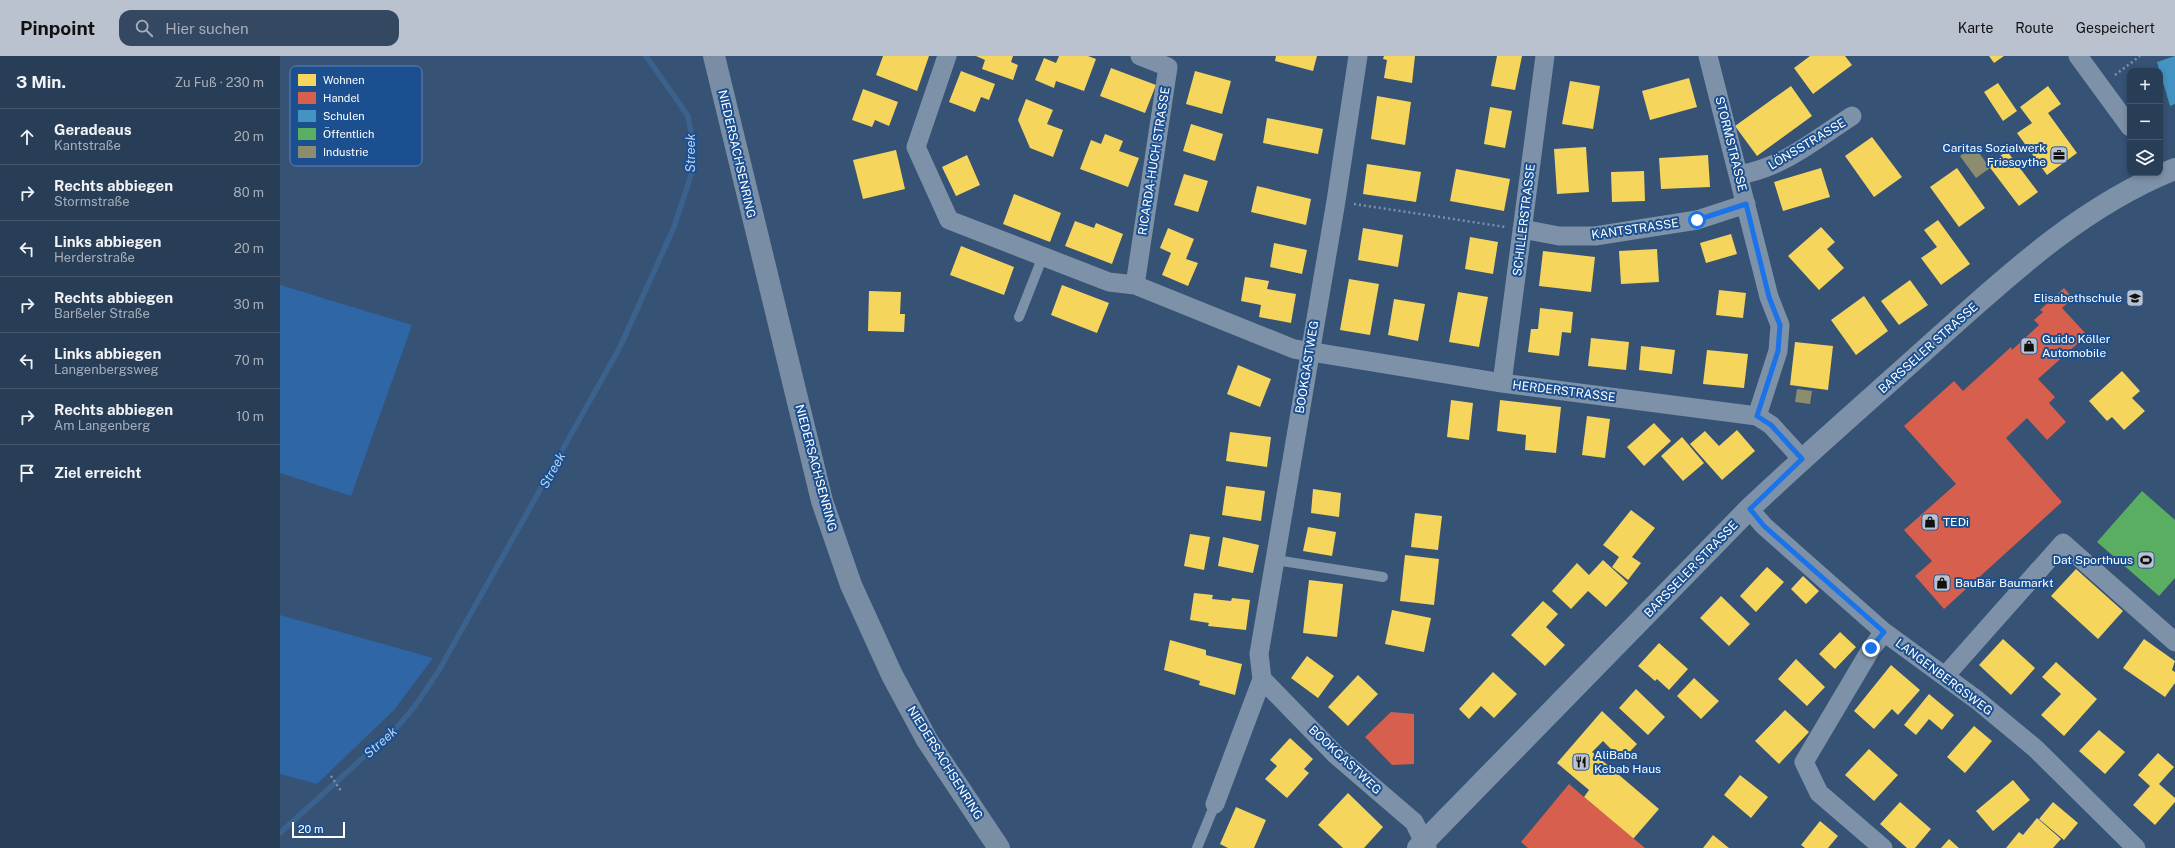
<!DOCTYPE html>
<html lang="de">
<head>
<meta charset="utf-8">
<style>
	:root { --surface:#283e57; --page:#344961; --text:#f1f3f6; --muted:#a5aeba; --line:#44576d; --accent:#b9c2ce }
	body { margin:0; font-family:"Public Sans",sans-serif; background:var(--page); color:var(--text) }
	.controls { position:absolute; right:12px; top:12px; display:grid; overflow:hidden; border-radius:8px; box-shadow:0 2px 6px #0003 }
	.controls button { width:36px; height:36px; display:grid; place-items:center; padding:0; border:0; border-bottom:1px solid var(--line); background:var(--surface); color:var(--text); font:20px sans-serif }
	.scale { position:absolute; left:12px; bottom:10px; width:53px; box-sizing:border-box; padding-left:4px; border:2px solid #fff; border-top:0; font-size:11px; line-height:14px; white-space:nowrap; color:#fff; -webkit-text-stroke:3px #1b4f8f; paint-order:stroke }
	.stop { position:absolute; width:12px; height:12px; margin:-9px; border:3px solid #1a73e8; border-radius:50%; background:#fff }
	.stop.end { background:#1a73e8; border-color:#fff; box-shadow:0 1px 4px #0008 }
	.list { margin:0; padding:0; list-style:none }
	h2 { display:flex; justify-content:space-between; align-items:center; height:52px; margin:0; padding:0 16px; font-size:17px }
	h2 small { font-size:13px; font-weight:400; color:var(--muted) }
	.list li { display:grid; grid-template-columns:26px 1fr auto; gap:12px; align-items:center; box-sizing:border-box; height:56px; padding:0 16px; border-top:1px solid var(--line) }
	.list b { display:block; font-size:15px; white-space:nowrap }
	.list p { margin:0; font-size:13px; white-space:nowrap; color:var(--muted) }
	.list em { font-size:13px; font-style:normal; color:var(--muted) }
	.icon { flex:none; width:22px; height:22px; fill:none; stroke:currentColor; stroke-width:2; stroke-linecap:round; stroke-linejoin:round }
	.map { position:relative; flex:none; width:1895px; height:792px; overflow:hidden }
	header { display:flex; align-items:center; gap:24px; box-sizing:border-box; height:56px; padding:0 20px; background:var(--accent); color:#111 }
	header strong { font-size:19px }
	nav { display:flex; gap:22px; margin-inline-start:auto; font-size:14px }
	.search { width:280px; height:36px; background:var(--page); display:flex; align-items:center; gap:10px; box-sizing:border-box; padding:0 14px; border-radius:12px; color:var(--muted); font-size:15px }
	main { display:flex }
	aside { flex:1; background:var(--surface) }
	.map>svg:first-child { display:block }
</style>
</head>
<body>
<header>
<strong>Pinpoint</strong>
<div class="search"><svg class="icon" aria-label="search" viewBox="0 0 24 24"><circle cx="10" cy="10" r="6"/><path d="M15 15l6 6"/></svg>Hier suchen</div>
<nav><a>Karte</a><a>Route</a><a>Gespeichert</a></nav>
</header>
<main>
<aside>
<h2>3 Min.<small>Zu Fuß · 230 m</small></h2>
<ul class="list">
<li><svg class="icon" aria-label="ahead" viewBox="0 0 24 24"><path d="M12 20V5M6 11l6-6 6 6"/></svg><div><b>Geradeaus</b><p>Kantstraße</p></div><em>20 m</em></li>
<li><svg class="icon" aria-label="right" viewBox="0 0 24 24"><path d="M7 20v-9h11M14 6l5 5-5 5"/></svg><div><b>Rechts abbiegen</b><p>Stormstraße</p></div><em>80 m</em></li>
<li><svg class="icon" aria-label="left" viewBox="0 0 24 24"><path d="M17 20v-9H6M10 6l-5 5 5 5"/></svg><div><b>Links abbiegen</b><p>Herderstraße</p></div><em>20 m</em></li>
<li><svg class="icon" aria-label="right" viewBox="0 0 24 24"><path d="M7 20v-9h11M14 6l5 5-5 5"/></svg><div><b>Rechts abbiegen</b><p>Barßeler Straße</p></div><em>30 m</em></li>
<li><svg class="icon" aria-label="left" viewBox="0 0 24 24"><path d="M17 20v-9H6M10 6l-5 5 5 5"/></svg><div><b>Links abbiegen</b><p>Langenbergsweg</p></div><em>70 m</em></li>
<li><svg class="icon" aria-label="right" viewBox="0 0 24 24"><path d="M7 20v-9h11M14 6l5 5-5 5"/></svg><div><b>Rechts abbiegen</b><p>Am Langenberg</p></div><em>10 m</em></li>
<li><svg class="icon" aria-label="arrive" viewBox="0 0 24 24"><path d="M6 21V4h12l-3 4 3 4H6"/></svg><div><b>Ziel erreicht</b></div></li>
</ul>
</aside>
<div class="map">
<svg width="1895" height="792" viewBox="0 0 1895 792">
	<rect width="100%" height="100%" fill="#365274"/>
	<path fill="#2f66a5" d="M 0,229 L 132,269 L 71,440 L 0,417 Z
		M 0,559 L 153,602 L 114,654 L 37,728 L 0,718 Z"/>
	<path fill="#f6d55c" d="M 603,0 L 649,0 L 637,35 L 596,19 Z
		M 696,0 L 733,0 L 731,6 L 738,9 L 733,24 L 702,13 L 705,4 Z
		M 779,0 L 808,0 L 816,3 L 804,35 L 776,25 L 774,32 L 755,24 L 764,2 L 776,7 Z
		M 996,0 L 1037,0 L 1033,15 L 995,5 Z
		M 1104,0 L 1135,0 L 1132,27 L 1104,22 L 1107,4 L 1103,3 Z
		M 1217,0 L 1242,0 L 1235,34 L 1211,30 Z
		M 1530,0 L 1565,0 L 1572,9 L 1533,38 L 1514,12 Z
		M 1709,0 L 1724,0 L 1714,7 Z
		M 831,12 L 876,29 L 865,57 L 820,40 Z
		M 681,15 L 715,28 L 709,44 L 701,41 L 695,56 L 669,46 Z
		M 915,15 L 951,25 L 942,58 L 906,48 Z
		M 1409,22 L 1417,51 L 1370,64 L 1362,35 Z
		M 1290,25 L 1320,30 L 1313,73 L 1282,68 Z
		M 1718,27 L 1737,55 L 1723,65 L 1704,36 Z
		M 1511,30 L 1532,60 L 1477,100 L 1455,70 Z
		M 1768,30 L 1781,48 L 1768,57 L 1797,97 L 1767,119 L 1737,77 L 1752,67 L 1740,51 Z
		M 583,33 L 618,46 L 609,70 L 595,64 L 592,71 L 572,64 Z
		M 1097,40 L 1131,46 L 1125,89 L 1091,83 Z
		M 746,43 L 773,54 L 767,68 L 783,74 L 773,101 L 750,92 L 738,64 Z
		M 1210,51 L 1232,55 L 1225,92 L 1204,88 Z
		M 987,62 L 1043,73 L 1038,98 L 983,87 Z
		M 911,68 L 943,78 L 935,105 L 903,95 Z
		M 825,78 L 843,85 L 839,95 L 859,102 L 848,131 L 800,113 L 811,84 L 821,88 Z
		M 1592,81 L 1622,121 L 1594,141 L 1565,100 Z
		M 1306,91 L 1309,136 L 1277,138 L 1274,93 Z
		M 616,94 L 625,133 L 583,143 L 573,104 Z
		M 1727,95 L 1758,136 L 1739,150 L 1708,109 Z
		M 687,99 L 700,129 L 676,140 L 662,111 Z
		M 1428,99 L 1430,131 L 1381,133 L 1379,102 Z
		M 1087,108 L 1141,116 L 1136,146 L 1083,138 Z
		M 1541,112 L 1550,141 L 1503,155 L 1494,126 Z
		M 1677,112 L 1705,152 L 1679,171 L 1650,131 Z
		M 1176,113 L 1230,123 L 1224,155 L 1170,145 Z
		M 1364,115 L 1365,145 L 1332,146 L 1331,116 Z
		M 904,118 L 928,125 L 918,156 L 894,149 Z
		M 977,130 L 1031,143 L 1026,169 L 971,156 Z
		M 734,138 L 781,157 L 770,186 L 723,168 Z
		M 1658,164 L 1690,208 L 1661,229 L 1641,202 L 1657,191 L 1644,174 Z
		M 795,165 L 814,172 L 816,167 L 843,178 L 832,208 L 785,190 Z
		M 1541,171 L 1555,186 L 1547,193 L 1564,212 L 1539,234 L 1508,200 Z
		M 888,172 L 914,183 L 906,203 L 918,207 L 908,230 L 882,219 L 891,197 L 880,192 Z
		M 1083,172 L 1123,179 L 1118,211 L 1078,204 Z
		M 1451,178 L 1457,198 L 1426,207 L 1420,187 Z
		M 1190,181 L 1218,186 L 1213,218 L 1185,213 Z
		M 994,187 L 1027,194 L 1022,218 L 990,211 Z
		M 681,190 L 734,211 L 724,239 L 670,219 Z
		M 1377,193 L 1379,226 L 1341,228 L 1339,195 Z
		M 1263,195 L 1315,201 L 1311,236 L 1259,230 Z
		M 965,221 L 989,225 L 987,233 L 1016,238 L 1011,267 L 979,261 L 981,249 L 961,245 Z
		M 1069,223 L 1099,228 L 1090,279 L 1060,274 Z
		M 1630,224 L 1648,249 L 1619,269 L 1601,245 Z
		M 782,229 L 829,247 L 817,277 L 771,259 Z
		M 1439,234 L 1466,237 L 1463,262 L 1436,259 Z
		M 589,235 L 621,236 L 620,258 L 625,258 L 624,276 L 588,275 Z
		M 1178,236 L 1208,241 L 1199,291 L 1169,286 Z
		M 1584,240 L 1608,275 L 1576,299 L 1551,264 Z
		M 1114,243 L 1145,248 L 1138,285 L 1108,279 Z
		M 1260,252 L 1293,256 L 1291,277 L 1282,276 L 1279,300 L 1248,296 L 1251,273 L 1258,273 Z
		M 1311,282 L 1349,286 L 1346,314 L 1308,310 Z
		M 1515,286 L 1553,290 L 1548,334 L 1510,329 Z
		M 1361,290 L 1395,294 L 1392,318 L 1359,314 Z
		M 1427,294 L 1468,298 L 1464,332 L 1423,328 Z
		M 958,309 L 991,323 L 980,351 L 947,338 Z
		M 1842,315 L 1860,335 L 1852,342 L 1865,355 L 1844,374 L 1832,361 L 1827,365 L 1809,345 Z
		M 1171,344 L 1193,347 L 1189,384 L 1167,381 Z
		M 1220,344 L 1281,351 L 1276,397 L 1245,394 L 1246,379 L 1217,375 Z
		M 1307,360 L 1330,363 L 1325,402 L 1302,399 Z
		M 1374,367 L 1391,385 L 1364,410 L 1347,391 Z
		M 1457,374 L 1475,395 L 1442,424 L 1410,388 L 1425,375 L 1439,390 Z
		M 950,376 L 991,381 L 987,411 L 946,405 Z
		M 1402,381 L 1424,407 L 1403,425 L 1381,400 Z
		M 946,430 L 985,435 L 981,465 L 942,459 Z
		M 1033,433 L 1061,437 L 1059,461 L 1031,457 Z
		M 1351,454 L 1375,472 L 1352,501 L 1361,507 L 1348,524 L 1332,511 L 1339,501 L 1323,489 Z
		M 1135,457 L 1162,460 L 1158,494 L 1131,491 Z
		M 1028,471 L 1056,476 L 1052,500 L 1023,495 Z
		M 910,478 L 930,481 L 924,514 L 904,510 Z
		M 943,481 L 979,489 L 973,517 L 938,510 Z
		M 1125,499 L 1159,503 L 1154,549 L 1120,545 Z
		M 1323,504 L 1348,527 L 1326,551 L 1308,535 L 1291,553 L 1272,535 L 1297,507 L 1309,519 Z
		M 1487,511 L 1504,526 L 1476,556 L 1460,540 Z
		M 1796,513 L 1843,555 L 1818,583 L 1771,540 Z
		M 1523,520 L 1539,535 L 1526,548 L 1511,533 Z
		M 1029,524 L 1063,528 L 1057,581 L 1023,577 Z
		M 914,537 L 933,539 L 932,543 L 951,545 L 952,542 L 970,544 L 966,574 L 928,570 L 929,567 L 910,564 Z
		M 1441,540 L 1470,568 L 1449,590 L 1420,562 Z
		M 1263,545 L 1278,558 L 1266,571 L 1285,589 L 1265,610 L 1231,579 Z
		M 1112,554 L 1151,562 L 1144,596 L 1105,588 Z
		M 1560,576 L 1576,591 L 1555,613 L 1539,598 Z
		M 1723,583 L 1755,612 L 1731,639 L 1699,609 Z
		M 1864,583 L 1895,605 L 1892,614 L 1895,616 L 1895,627 L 1885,641 L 1843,612 Z
		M 890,584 L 926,594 L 926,599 L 962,608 L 955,639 L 919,629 L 920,625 L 884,614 Z
		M 1379,587 L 1408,613 L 1389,634 L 1377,623 L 1375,625 L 1358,610 Z
		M 1027,600 L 1054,620 L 1038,642 L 1011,622 Z
		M 1516,603 L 1545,631 L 1527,650 L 1498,623 Z
		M 1776,606 L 1817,643 L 1784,680 L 1761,659 L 1781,638 L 1762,621 Z
		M 1611,609 L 1640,634 L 1618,659 L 1612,653 L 1594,673 L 1574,655 Z
		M 1213,616 L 1237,638 L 1214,662 L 1201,650 L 1189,663 L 1179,653 Z
		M 1078,619 L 1098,638 L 1068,670 L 1048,651 Z
		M 1414,622 L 1439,645 L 1421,663 L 1397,640 Z
		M 1356,633 L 1385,661 L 1368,679 L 1339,652 Z
		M 1649,638 L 1674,659 L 1662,674 L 1649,663 L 1636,679 L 1624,669 Z
		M 1505,654 L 1529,676 L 1499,708 L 1475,685 Z
		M 1322,655 L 1357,688 L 1342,704 L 1323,685 L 1312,696 L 1379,753 L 1353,783 L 1304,741 L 1309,734 L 1277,707 Z
		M 1694,670 L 1712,685 L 1685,717 L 1667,701 Z
		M 1819,674 L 1845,696 L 1825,718 L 1799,695 Z
		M 1010,682 L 1033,703 L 1024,713 L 1029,717 L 1007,742 L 985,723 L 997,710 L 990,704 Z
		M 1589,693 L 1618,719 L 1594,745 L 1565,719 Z
		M 1878,697 L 1894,711 L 1879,728 L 1895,742 L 1895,746 L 1875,769 L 1853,749 L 1870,730 L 1858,719 Z
		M 1460,719 L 1488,741 L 1471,762 L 1444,739 Z
		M 1733,724 L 1750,744 L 1713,775 L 1696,755 Z
		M 1068,737 L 1103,771 L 1084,792 L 1063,792 L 1038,769 Z
		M 1620,746 L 1651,773 L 1635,792 L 1627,792 L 1600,768 Z
		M 1773,746 L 1798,767 L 1784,784 L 1759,763 Z
		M 956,751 L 986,764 L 974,792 L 948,792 L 940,788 Z
		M 1757,762 L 1781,783 L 1773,792 L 1726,792 L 1739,776 L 1743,779 Z
		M 1540,765 L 1558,780 L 1548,792 L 1525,792 L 1521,789 Z
		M 1433,779 L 1449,792 L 1423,792 Z
		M 1669,783 L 1679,792 L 1661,792 Z"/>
	<path fill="#d6604d" d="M 1784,232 L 1793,242 L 1782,252 L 1807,279 L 1758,323 L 1775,341 L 1769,347 L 1786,366 L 1767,384 L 1747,362 L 1726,382 L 1782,446 L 1664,553 L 1635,520 L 1652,505 L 1624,474 L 1676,428 L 1624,370 L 1674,325 L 1683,335 L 1731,291 L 1732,294 L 1759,269 L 1754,264 L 1763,256 L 1760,254 Z
		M 1111,656 L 1134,658 L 1134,708 L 1112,709 L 1085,681 Z
		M 1289,728 L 1304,741 L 1365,792 L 1248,792 L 1241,786 Z"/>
	<path fill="#4393c3" d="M 1895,0 L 1895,48 L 1890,50 L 1877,6 Z"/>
	<path fill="#5aae61" d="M 1862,435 L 1895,464 L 1895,522 L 1879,540 L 1817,486 Z"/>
	<path fill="#8c8c6e" d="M 1694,90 L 1710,112 L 1696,122 L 1680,100 Z
		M 1517,333 L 1532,335 L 1530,348 L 1515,346 Z"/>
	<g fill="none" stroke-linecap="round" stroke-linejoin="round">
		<path stroke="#3b618d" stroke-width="5.5" d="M 0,777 L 119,669 L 135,650 L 158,616 L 340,291 L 394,171 L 412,116 L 412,82 L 408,60 L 366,0"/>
		<path stroke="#7d92a8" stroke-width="2.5" stroke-dasharray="2 3" stroke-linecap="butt" d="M 1835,19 L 1860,0
			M 1074,148 L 1225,171
			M 51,720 L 61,735"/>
		<path stroke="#7d92a8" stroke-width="10" d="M 739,261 L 763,200
			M 996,504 L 1103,521
			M 917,792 L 935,748"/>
		<path stroke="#7d92a8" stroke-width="19" d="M 667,0 L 636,91 L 669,164 L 829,226 L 855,229 L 1014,293 L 1222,327 L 1477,360 L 1491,369 L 1522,403
			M 1428,0 L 1489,241 L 1500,269 L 1498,295 L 1477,360
			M 1798,0 L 1850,71
			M 1458,119 C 1501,113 1536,83 1572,60
			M 1242,173 L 1279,180 L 1315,180 L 1417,164 L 1466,148
			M 855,229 L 888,11 L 860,0
			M 1222,327 L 1265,0
			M 1469,453 L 1484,470 L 1604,576 L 1697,644 L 1756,693 L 1856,792
			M 1665,620 L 1783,487 L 1895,586
			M 982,623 L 1056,699 L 1134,766 L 1147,792
			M 935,748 L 982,623 L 979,598 L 1056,145 L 1078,0
			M 1603,792 L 1539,737 L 1524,706 L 1591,593 L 1604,576"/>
		<path stroke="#7d92a8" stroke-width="22" d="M 1138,792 L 1469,453 C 1527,398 1587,346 1646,293 C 1722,225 1799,151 1895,113"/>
		<path stroke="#798da4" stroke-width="22" d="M 434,0 L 542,445 L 571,529 L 612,619 L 647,684 L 719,792"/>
	</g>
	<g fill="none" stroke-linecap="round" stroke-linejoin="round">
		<path stroke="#1a73e8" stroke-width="5" d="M 1417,164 L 1466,148 L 1489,241 L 1500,269 L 1498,295 L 1477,360 L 1491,369 L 1522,403 L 1470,453 L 1484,470 L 1604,576 L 1591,592"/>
	</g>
	<defs>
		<symbol id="office-square" viewBox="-11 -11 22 22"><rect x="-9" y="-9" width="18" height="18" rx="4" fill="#b9c2ce" stroke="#1b4f8f"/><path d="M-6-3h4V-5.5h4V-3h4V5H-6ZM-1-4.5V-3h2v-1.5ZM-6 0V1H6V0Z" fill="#111"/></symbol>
		<symbol id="school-square" viewBox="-11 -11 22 22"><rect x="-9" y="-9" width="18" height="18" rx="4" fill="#b9c2ce" stroke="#1b4f8f"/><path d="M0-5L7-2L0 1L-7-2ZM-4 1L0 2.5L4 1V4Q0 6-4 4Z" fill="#111"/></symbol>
		<symbol id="shop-square" viewBox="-11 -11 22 22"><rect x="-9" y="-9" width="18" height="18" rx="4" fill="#b9c2ce" stroke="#1b4f8f"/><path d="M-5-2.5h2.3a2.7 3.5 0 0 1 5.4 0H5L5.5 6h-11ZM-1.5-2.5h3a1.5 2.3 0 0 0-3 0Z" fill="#111"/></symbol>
		<symbol id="stadium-square" viewBox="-11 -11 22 22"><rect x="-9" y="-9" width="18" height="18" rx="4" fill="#b9c2ce" stroke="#1b4f8f"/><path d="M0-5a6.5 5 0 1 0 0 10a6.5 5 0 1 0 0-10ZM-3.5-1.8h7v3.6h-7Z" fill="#111"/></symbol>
		<symbol id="restaurant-square" viewBox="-11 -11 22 22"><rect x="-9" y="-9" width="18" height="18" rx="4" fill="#b9c2ce" stroke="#1b4f8f"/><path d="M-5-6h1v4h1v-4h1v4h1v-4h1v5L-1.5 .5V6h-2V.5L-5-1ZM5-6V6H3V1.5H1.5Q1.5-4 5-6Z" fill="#111"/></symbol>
	</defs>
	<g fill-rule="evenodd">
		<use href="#office-square" x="1769" y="89" width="20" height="20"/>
		<use href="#school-square" x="1845" y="232" width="20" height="20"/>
		<use href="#shop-square" x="1739" y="280" width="20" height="20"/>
		<use href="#shop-square" x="1640" y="456" width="20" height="20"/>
		<use href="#stadium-square" x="1856" y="494" width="20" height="20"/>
		<use href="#shop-square" x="1652" y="517" width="20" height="20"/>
		<use href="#restaurant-square" x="1291" y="696" width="20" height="20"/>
	</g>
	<g text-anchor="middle" stroke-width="4" stroke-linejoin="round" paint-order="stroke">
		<g font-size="12" fill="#fff" stroke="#1b4f8f">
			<text transform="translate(1451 88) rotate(76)" y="4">STORMSTRASSE</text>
			<text transform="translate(1527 88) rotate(-31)" y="4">LÖNSSTRASSE</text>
			<text transform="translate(457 98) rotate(77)" y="4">NIEDERSACHSENRING</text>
			<text transform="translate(874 105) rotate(-81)" y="4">RICARDA-HUCH STRASSE</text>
			<text transform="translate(1244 164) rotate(-83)" y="4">SCHILLERSTRASSE</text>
			<text transform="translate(1355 173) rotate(-8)" y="4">KANTSTRASSE</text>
			<text transform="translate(1648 292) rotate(-42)" y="4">BARSSELER STRASSE</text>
			<text transform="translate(1027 311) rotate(-81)" y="4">BOOKGASTWEG</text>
			<text transform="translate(1284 335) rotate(7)" y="4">HERDERSTRASSE</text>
			<text transform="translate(536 412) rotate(75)" y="4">NIEDERSACHSENRING</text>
			<text transform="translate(1411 513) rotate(-46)" y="4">BARSSELER STRASSE</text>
			<text transform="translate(1664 621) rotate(37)" y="4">LANGENBERGSWEG</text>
			<text transform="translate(1065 704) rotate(43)" y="4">BOOKGASTWEG</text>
			<text transform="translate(665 707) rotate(58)" y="4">NIEDERSACHSENRING</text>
		</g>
		<g font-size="12" fill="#fff" stroke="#1b4f8f" text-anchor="start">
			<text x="1766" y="96" text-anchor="end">Caritas Sozialwerk<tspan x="1766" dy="14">Friesoythe</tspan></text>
			<text x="1842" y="246" text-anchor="end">Elisabethschule</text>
			<text x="1762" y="287">Guido Köller<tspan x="1762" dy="14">Automobile</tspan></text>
			<text x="1663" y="470">TEDi</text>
			<text x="1853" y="508" text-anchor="end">Dat Sporthuus</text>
			<text x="1675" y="531">BauBär Baumarkt</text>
			<text x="1314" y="703">AliBaba<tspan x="1314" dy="14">Kebab Haus</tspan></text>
		</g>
		<g font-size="13" font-style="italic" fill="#b5d3f5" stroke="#1b4f8f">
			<text transform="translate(410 97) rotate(-90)" y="5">Streek</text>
			<text transform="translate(272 414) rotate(-61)" y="5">Streek</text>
			<text transform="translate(100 686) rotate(-42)" y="5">Streek</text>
		</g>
	</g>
	<rect x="10" y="10" width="132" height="100" rx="6" fill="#1b4f8f" stroke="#5f84b1" stroke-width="1"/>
	<rect x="18" y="18" width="18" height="12" fill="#f6d55c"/>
	<rect x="18" y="36" width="18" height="12" fill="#d6604d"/>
	<rect x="18" y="54" width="18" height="12" fill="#4393c3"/>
	<rect x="18" y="72" width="18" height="12" fill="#5aae61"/>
	<rect x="18" y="90" width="18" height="12" fill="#8c8c6e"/>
	<g font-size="11" fill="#fff">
		<text x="43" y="28">Wohnen</text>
		<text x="43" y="46">Handel</text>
		<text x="43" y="64">Schulen</text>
		<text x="43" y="82">Öffentlich</text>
		<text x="43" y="100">Industrie</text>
	</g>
</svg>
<div class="controls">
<button>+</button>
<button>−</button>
<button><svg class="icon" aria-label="layers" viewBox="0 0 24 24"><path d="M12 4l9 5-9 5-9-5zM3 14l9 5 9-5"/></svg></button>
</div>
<div class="scale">20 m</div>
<div class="stop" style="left:1417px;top:164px"></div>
<div class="stop end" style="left:1591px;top:592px"></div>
</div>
</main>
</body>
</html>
